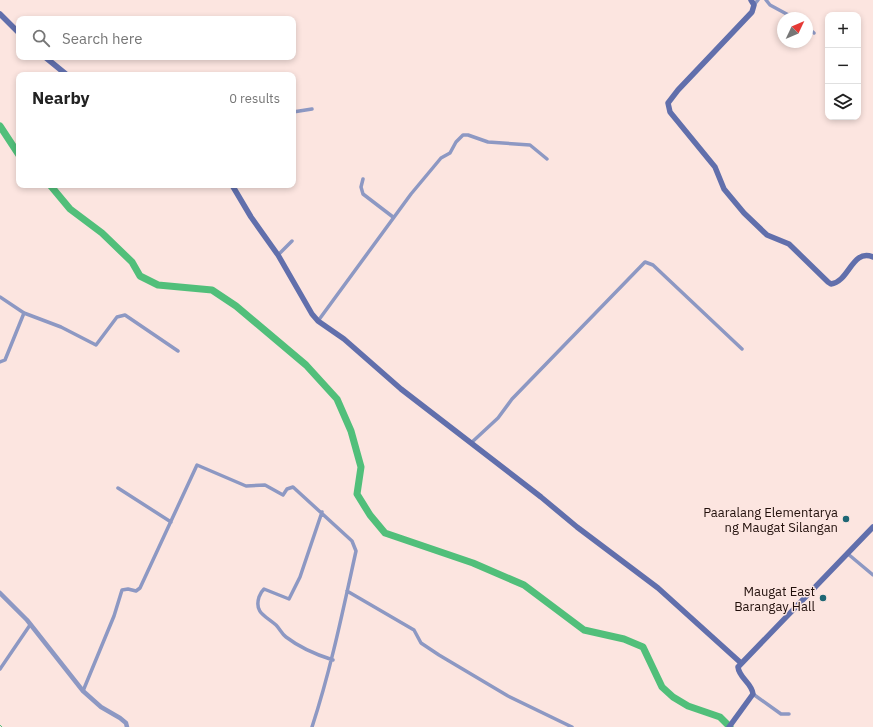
<!DOCTYPE html>
<html lang="en">
<head>
<meta charset="utf-8">
<style>
	:root { --surface:#fff; --page:#f2f2f2; --text:#222; --muted:#767676; --line:#e0e0e0 }
	body { margin:0; font-family:"IBM Plex Sans",sans-serif; background:var(--page); color:var(--text) }
	.controls { position:absolute; right:12px; top:12px; display:grid; overflow:hidden; border-radius:8px; box-shadow:0 2px 6px #0003 }
	.controls button { width:36px; height:36px; display:grid; place-items:center; padding:0; border:0; border-bottom:1px solid var(--line); background:var(--surface); color:var(--text); font:20px sans-serif }
	.compass { position:absolute; left:777px; top:12px; width:36px; height:36px; border-radius:50%; background:var(--surface); box-shadow:0 2px 6px #0003; rotate:46deg }
	.list { margin:0; padding:0; list-style:none }
	h2 { display:flex; justify-content:space-between; align-items:center; height:52px; margin:0; padding:0 16px; font-size:17px }
	h2 small { font-size:13px; font-weight:400; color:var(--muted) }
	.icon { flex:none; width:22px; height:22px; fill:none; stroke:currentColor; stroke-width:2; stroke-linecap:round; stroke-linejoin:round }
	.map { position:relative; flex:none; width:873px; height:727px; overflow:hidden }
	.search { position:absolute; background:var(--surface); box-shadow:0 2px 6px #0003; left:16px; top:16px; width:280px; height:44px; display:flex; align-items:center; gap:10px; box-sizing:border-box; padding:0 14px; border-radius:8px; color:var(--muted); font-size:15px }
	.panel { position:absolute; background:var(--surface); box-shadow:0 2px 6px #0003; left:16px; top:72px; width:280px; height:116px; border-radius:8px }
	.map>svg:first-child { display:block }
</style>
</head>
<body>
<div class="map">
<svg width="873" height="727" viewBox="0 0 873 727">
	<rect width="100%" height="100%" fill="#fce5e0"/>
	<g fill="none" stroke-linecap="round" stroke-linejoin="round">
		<path stroke="#51bf7a" stroke-width="1" d="M 0,725 L 2,727"/>
		<path stroke="#51bf7a" stroke-width="7" d="M 0,126 L 19,155
			M 50,185 L 70,209 L 102,233 L 132,262 L 140,276 L 158,285 L 212,290 L 236,306 L 306,365 L 337,399 L 351,431 L 361,467 L 357,494 L 370,515 L 385,533 L 473,563 L 524,585 L 584,630 L 624,639 L 643,647 L 662,687 L 673,697 L 688,706 L 720,717 L 730,727"/>
		<path stroke="#8d98c3" stroke-width="3.5" d="M 766,0 L 770,5 L 794,18
			M 754,5 L 758,0
			M 807,27 L 814,33
			M 293,112 L 312,109
			M 363,179 L 361,187 L 363,194 L 393,217
			M 278,255 L 292,241
			M 0,297 L 24,313 L 61,327 L 96,345 L 117,317 L 125,315 L 178,351
			M 318,321 L 411,194 L 441,158 L 450,153 L 456,142 L 463,135 L 468,135 L 488,142 L 530,145 L 547,159
			M 0,362 L 5,360 L 24,313
			M 471,443 L 498,418 L 512,399 L 645,262 L 653,265 L 742,349
			M 118,488 L 171,522
			M 322,512 L 300,577 L 289,599 L 264,589 C 261,592 261,593 259,597 C 254,613 266,616 276,625 C 280,629 282,634 286,637 C 299,647 317,655 333,660
			M 848,554 L 873,575
			M 347,591 L 414,630 L 421,643 L 439,655 L 508,696 L 572,727
			M 0,669 L 30,625
			M 83,691 L 114,616 L 122,590 L 128,589 L 136,591 L 140,588 L 197,465 L 246,486 L 265,485 L 283,495 L 287,489 L 293,487 L 352,541 L 356,551 C 343,610 331,669 312,727
			M 753,694 L 781,714 L 789,714"/>
		<path stroke="#8d98c3" stroke-width="4.5" d="M 0,593 L 27,620 L 83,691 L 101,707 L 120,718 L 126,723 L 127,727"/>
		<path stroke="#616fac" stroke-width="5.5" d="M 751,0 L 754,5 L 752,12 L 678,90 L 668,103 L 670,112 L 715,167 L 724,189 L 744,213 L 767,235 L 789,244 L 828,282 L 831,284 C 849,282 852,248 873,257
			M 0,14 L 19,33
			M 45,57 L 67,75
			M 232,185 L 251,217 L 278,255 L 312,314 L 318,321 L 344,339 L 401,389 L 541,497 L 577,527 L 658,588 L 741,663
			M 729,727 L 753,694 C 752,683 739,678 738,667 L 873,527"/>
	</g>
	<g fill="#1e6674" stroke="#fce5e0" stroke-width="1.5">
		<circle cx="846" cy="519" r="4"/>
		<circle cx="823" cy="598" r="4"/>
	</g>
	<g text-anchor="middle" stroke-width="3" stroke-linejoin="round" paint-order="stroke">
		<g font-size="13" fill="#210f0b" stroke="#fce5e0" text-anchor="end">
			<text x="838" y="517">Paaralang Elementarya<tspan x="838" dy="15">ng Maugat Silangan</tspan></text>
			<text x="815" y="596">Maugat East<tspan x="815" dy="15">Barangay Hall</tspan></text>
		</g>
	</g>
</svg>
<div class="controls">
<button>+</button>
<button>−</button>
<button><svg class="icon" aria-label="layers" viewBox="0 0 24 24"><path d="M12 4l9 5-9 5-9-5zM3 14l9 5 9-5"/></svg></button>
</div>
<svg class="compass" viewBox="-18 -18 36 36"><path d="M0-13l5 13h-10z" fill="#e53935"/><path d="M0 13l5-13h-10z" fill="#767676"/></svg>
<div class="search"><svg class="icon" aria-label="search" viewBox="0 0 24 24"><circle cx="10" cy="10" r="6"/><path d="M15 15l6 6"/></svg>Search here</div>
<section class="panel">
<h2>Nearby<small>0 results</small></h2>
<ul class="list">
</ul>
</section>
</div>
</body>
</html>
